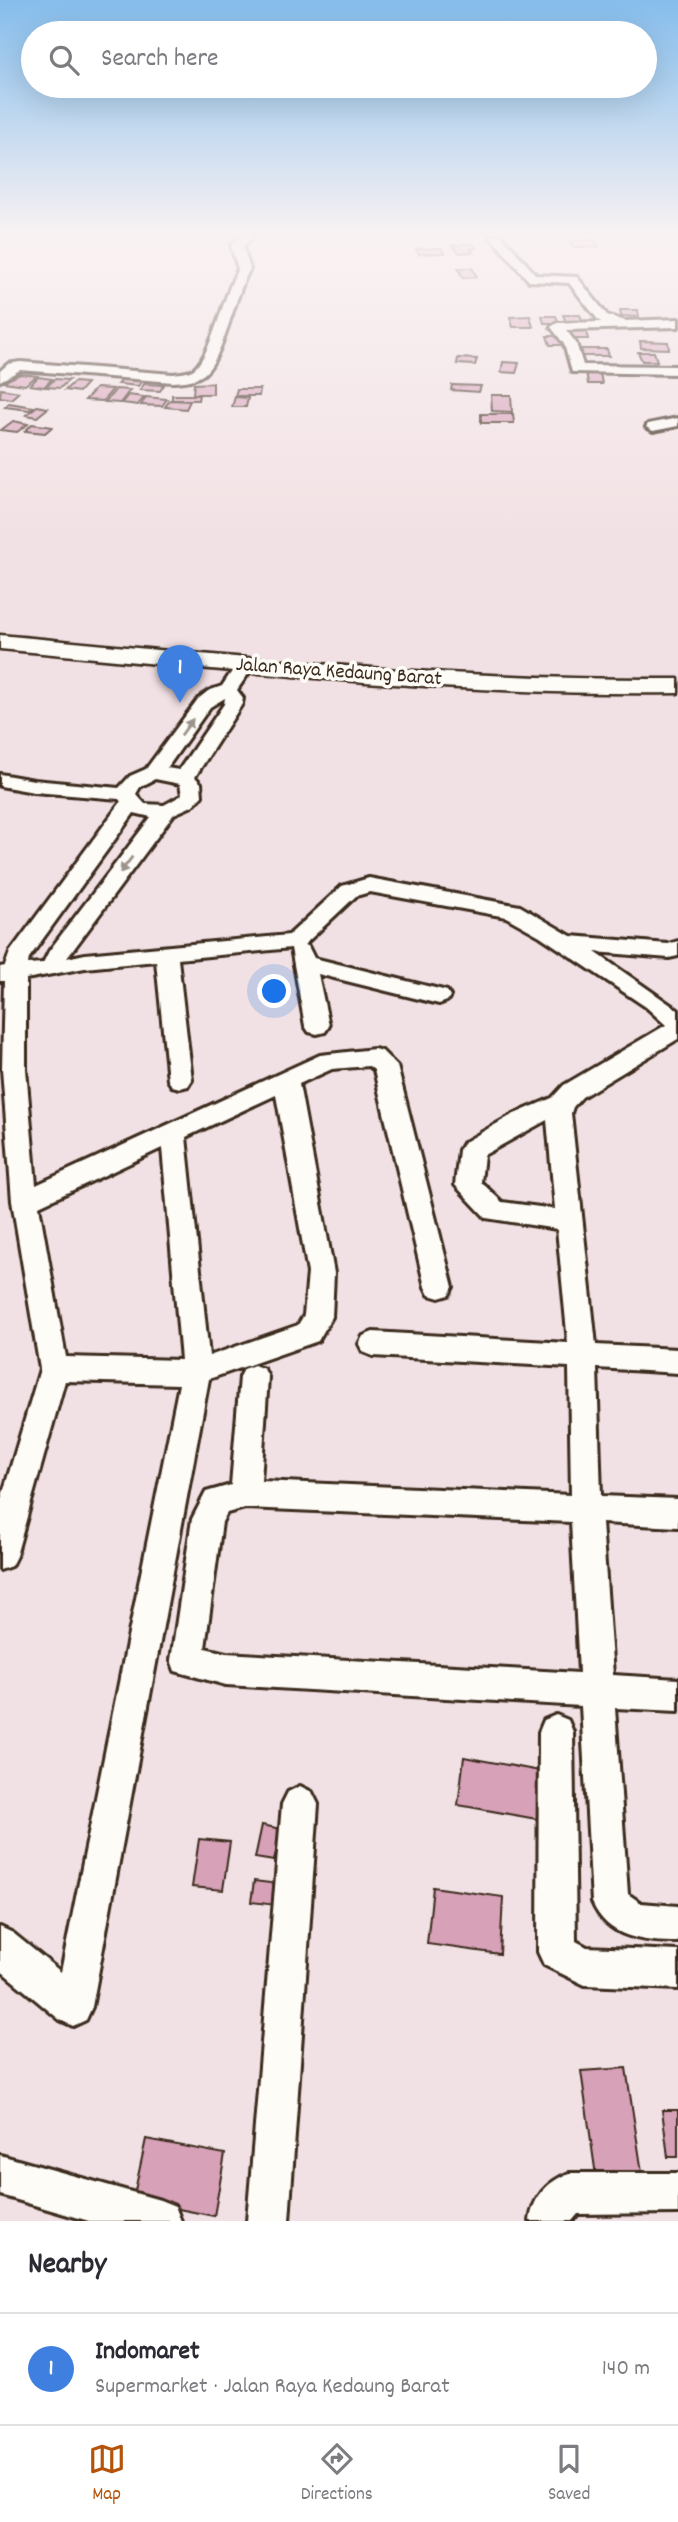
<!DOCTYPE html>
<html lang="en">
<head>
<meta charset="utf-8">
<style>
	:root { --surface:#fff; --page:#f2f2f3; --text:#2b2b33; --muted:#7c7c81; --line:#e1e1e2; --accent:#b45309 }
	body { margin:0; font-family:Dekko,sans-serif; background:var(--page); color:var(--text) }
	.you { position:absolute; left:275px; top:992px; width:24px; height:24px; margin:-18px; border:5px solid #fff; border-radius:50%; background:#1a73e8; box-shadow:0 0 0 10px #1a73e833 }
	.badge { display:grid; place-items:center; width:46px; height:46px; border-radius:50%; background:var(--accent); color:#fff; font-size:23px; font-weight:700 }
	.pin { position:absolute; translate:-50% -58px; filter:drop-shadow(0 2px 4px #0008) }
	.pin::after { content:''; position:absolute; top:37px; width:24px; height:21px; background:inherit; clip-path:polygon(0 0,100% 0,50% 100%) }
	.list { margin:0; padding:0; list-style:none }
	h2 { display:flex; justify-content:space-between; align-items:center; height:91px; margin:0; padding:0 28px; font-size:30px }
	h2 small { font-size:23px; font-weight:400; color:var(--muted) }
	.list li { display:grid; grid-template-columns:46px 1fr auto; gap:21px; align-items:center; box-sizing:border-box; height:112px; padding:0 28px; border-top:2px solid var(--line) }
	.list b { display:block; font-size:26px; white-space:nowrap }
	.list p { margin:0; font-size:23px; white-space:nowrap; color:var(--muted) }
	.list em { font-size:23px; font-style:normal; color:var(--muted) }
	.icon { flex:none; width:38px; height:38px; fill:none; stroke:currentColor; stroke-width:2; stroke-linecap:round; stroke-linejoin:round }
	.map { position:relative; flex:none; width:678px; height:2221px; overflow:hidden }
	.search { position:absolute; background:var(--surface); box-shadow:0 7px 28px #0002; left:21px; right:21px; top:21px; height:77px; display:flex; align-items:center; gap:18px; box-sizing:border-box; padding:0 24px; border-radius:38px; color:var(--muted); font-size:26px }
	.sheet { height:203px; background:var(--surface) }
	nav { display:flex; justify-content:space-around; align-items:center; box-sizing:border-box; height:98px; border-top:2px solid var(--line); background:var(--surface); font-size:19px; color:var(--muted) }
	nav a { display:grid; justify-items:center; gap:4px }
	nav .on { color:var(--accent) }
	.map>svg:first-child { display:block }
</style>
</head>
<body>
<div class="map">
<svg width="678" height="2221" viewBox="0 0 678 2221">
	<rect width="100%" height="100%" fill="#f2e1e4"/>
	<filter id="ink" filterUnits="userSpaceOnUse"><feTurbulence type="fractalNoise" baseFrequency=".0143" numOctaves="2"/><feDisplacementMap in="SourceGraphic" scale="14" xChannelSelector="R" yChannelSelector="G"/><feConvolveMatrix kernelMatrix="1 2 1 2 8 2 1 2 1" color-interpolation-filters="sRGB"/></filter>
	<g filter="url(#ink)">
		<path fill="#d7a1b8" stroke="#3b2a1e" stroke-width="2" d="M 595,240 L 599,247 L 574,247 L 570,241 Z
			M 471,243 L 476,248 L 470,249 L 473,252 L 460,253 L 452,246 Z
			M 442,248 L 445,253 L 419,254 L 416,249 Z
			M 458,268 L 472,268 L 477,277 L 463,278 Z
			M 620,310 L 638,310 L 639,317 L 621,316 Z
			M 563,315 L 580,315 L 583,322 L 566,322 Z
			M 530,316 L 533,327 L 513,327 L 510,317 Z
			M 542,316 L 556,316 L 559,323 L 544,323 Z
			M 569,328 L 585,328 L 588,339 L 572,339 Z
			M 547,336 L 561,336 L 564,345 L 550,345 Z
			M 640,341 L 668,342 L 669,349 L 641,348 Z
			M 581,349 L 607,349 L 609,356 L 583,356 Z
			M 638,352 L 654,352 L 657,361 L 642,361 Z
			M 458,358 L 477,359 L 475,365 L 457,364 Z
			M 503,362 L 519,363 L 516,373 L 501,372 Z
			M 586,371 L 600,372 L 602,384 L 588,384 Z
			M 20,374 L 37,376 L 25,385 L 3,382 Z
			M 38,377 L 52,379 L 44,387 L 30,385 Z
			M 55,379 L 69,380 L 60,388 L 46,387 Z
			M 122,379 L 143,380 L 138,386 L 118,384 Z
			M 74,382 L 87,383 L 79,392 L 65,390 Z
			M 213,383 L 213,394 L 193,394 L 194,384 Z
			M 144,384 L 164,385 L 160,391 L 140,390 Z
			M 452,385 L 481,386 L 479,392 L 451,390 Z
			M 96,388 L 113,389 L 103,401 L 85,400 Z
			M 1,389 L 19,392 L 11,399 L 0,397 Z
			M 116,389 L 130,390 L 120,403 L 105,402 Z
			M 237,389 L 260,389 L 259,396 L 235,396 Z
			M 128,395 L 144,397 L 138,405 L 122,403 Z
			M 172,395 L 199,395 L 198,400 L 172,400 Z
			M 491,395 L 511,395 L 512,412 L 492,411 Z
			M 146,397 L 167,399 L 162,406 L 141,405 Z
			M 235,397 L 248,398 L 246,407 L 232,407 Z
			M 170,400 L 190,401 L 186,409 L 165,407 Z
			M 9,403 L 34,407 L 29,410 L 5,407 Z
			M 37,406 L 48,408 L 37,417 L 26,415 Z
			M 481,414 L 513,414 L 514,423 L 481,423 Z
			M 13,421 L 28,424 L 17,432 L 1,430 Z
			M 32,424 L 52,427 L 45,433 L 25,431 Z
			M 464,1757 L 540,1771 L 537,1819 L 458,1805 Z
			M 262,1825 L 281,1829 L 274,1861 L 255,1858 Z
			M 199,1839 L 230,1842 L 223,1890 L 192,1887 Z
			M 254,1881 L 287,1885 L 284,1906 L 251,1902 Z
			M 433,1887 L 503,1897 L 500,1954 L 427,1944 Z
			M 626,2068 L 643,2179 L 597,2183 L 581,2071 Z
			M 662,2110 L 678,2110 L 678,2157 L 668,2157 Z
			M 146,2139 L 225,2154 L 214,2216 L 133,2200 Z"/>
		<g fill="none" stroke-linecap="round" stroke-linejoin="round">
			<defs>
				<path id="street" d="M 242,235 L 254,235 L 243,247 L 250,269 C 235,293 223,359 204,374 C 195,381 184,381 173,382 L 20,370 L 0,381 L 0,371 L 8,364 L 20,362 L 173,374 C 180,373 188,373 194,369 C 212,354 224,293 238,269 L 231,246 Z
					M 489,235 L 501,235 L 536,275 L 577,277 L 607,315 L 625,321 L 678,319 L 678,327 L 566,330 L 576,343 L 583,365 L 678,366 L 678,374 L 572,372 L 564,344 L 551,327 L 557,323 L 602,322 L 599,321 L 569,283 L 529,281 Z
					M 678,418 L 678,426 L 653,431 L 646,427 L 648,424 Z
					M 245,660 L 254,665 L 237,690 L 243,698 L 242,704 L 195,777 L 201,783 L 202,796 L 192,806 L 174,814 L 67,958 L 85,954 L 289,935 L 342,886 L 369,878 L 520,906 L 571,936 L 668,944 L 678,941 L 678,956 L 669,958 L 595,952 L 678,1010 L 678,1039 L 582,1097 L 573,1107 L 571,1113 L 596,1345 L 678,1349 L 678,1373 L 597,1368 L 601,1496 L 678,1499 L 678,1527 L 602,1523 L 613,1675 L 678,1679 L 678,1711 L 615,1708 L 628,1894 L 641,1903 L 678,1906 L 678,1942 C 643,1942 607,1938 592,1902 L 581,1706 L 226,1685 L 175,1671 L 171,1660 L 192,1519 L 206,1492 L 231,1485 L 240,1377 L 244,1369 L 254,1365 L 264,1369 L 268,1377 L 261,1481 L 571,1495 L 569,1367 L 373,1356 L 363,1352 L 359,1344 L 363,1336 L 373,1332 L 568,1343 L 557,1229 L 486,1218 L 455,1185 L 459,1150 L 463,1143 L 512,1115 L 552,1098 L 564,1085 L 666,1025 L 646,1007 L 540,936 L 506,917 L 370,892 L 356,896 L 304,945 L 308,946 L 314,958 L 447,991 L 450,996 L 447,1001 L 439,1004 L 318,974 L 329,1026 L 325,1032 L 317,1034 L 309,1032 L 305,1026 L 291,948 L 178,959 L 192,1080 L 188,1086 L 180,1088 L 172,1086 L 168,1080 L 156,961 L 85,968 L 26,979 L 26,1069 L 36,1185 L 320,1055 L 374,1049 L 382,1051 L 397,1066 L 453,1287 L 449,1295 L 439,1298 L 429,1295 L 425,1287 L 374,1070 L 369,1066 L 332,1069 L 299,1084 L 334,1273 L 332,1317 L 318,1341 L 209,1379 L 92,2007 L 86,2020 L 73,2026 L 60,2020 L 0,1970 L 0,1927 L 13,1933 L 61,1972 L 179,1384 L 65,1381 L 16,1556 L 11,1566 L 0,1570 L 0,1503 L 40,1369 L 12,1201 L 2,1069 L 4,981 L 0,981 L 0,967 L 5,966 L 10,952 L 121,802 L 119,799 L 34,792 L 0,786 L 0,774 L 34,780 L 119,788 L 130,776 L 146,769 L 198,699 L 208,691 L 222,686 L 239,661 ZM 225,698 L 224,704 L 179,770 L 167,768 L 210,707 ZM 155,779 L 180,784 L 182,795 L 164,805 L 145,804 L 136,794 L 140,787 ZM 134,813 L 151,817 L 49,951 L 43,963 L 28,964 L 29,958 ZM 276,1095 L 308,1273 L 304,1315 L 298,1325 L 209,1356 L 186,1137 ZM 547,1120 L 555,1209 L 502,1202 L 481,1182 L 484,1155 ZM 162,1148 L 181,1360 L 66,1357 L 39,1206 ZM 245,1508 L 571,1522 L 579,1673 L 226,1653 L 205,1648 L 222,1522 L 227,1513 Z
					M 556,1715 L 568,1720 L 573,1732 L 576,1941 L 587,1947 L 678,1951 L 678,1989 L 585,1985 L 544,1965 L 538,1952 L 539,1732 L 544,1720 Z
					M 300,1786 L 312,1792 L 318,1804 L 289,2221 L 247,2221 L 282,1804 L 288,1792 Z
					M 0,2155 L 160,2200 L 175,2206 L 181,2221 L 89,2221 L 0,2195 Z
					M 569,2173 L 678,2173 L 678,2213 L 578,2214 L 572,2221 L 530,2221 C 533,2197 547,2182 569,2173 Z"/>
				<path id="secondary" d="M 0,635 C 225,656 452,681 678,679 L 678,693 C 452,696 225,670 0,649 Z"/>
			</defs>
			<use href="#street" stroke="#3b2a1e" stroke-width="6"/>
			<use href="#secondary" stroke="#3b2a1e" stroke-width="5"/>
			<use href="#street" fill="#fdfcf7" fill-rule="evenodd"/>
			<use href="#secondary" fill="#fdfcf7" fill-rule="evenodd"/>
		</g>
		<defs><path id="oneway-solid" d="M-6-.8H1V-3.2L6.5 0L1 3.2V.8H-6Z" transform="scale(1.75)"/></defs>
		<g fill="#9c938a">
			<use href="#oneway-solid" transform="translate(187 727) rotate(-54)"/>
			<use href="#oneway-solid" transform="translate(126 865) rotate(127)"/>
		</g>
	</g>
	<linearGradient id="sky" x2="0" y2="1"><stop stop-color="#85bdec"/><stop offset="0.43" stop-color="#f9f2f3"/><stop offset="1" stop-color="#f9f2f3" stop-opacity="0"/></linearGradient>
	<rect width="678" height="546" fill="url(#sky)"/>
	<g text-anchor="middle" stroke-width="7" stroke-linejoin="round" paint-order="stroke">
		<g font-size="21" fill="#3b2a1e" stroke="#fdfcf7">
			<text transform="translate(339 670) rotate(4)" y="7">Jalan Raya Kedaung Barat</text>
		</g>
	</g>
</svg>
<div class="you"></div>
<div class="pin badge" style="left:180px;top:703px;background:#3f7fe0">1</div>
<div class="search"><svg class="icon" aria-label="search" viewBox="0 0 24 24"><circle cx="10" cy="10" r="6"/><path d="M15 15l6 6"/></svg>Search here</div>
</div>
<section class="sheet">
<h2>Nearby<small></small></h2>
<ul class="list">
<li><span class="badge" style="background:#3f7fe0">1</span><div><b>Indomaret</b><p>Supermarket · Jalan Raya Kedaung Barat</p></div><em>140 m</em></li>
</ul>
</section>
<nav>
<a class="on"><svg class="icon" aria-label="map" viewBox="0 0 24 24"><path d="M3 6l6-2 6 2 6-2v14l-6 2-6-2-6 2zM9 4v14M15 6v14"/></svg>Map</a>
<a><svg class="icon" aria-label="directions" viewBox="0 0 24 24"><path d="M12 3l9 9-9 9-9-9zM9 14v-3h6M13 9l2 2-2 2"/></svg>Directions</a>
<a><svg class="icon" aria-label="saved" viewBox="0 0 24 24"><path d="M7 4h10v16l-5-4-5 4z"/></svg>Saved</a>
</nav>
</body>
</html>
